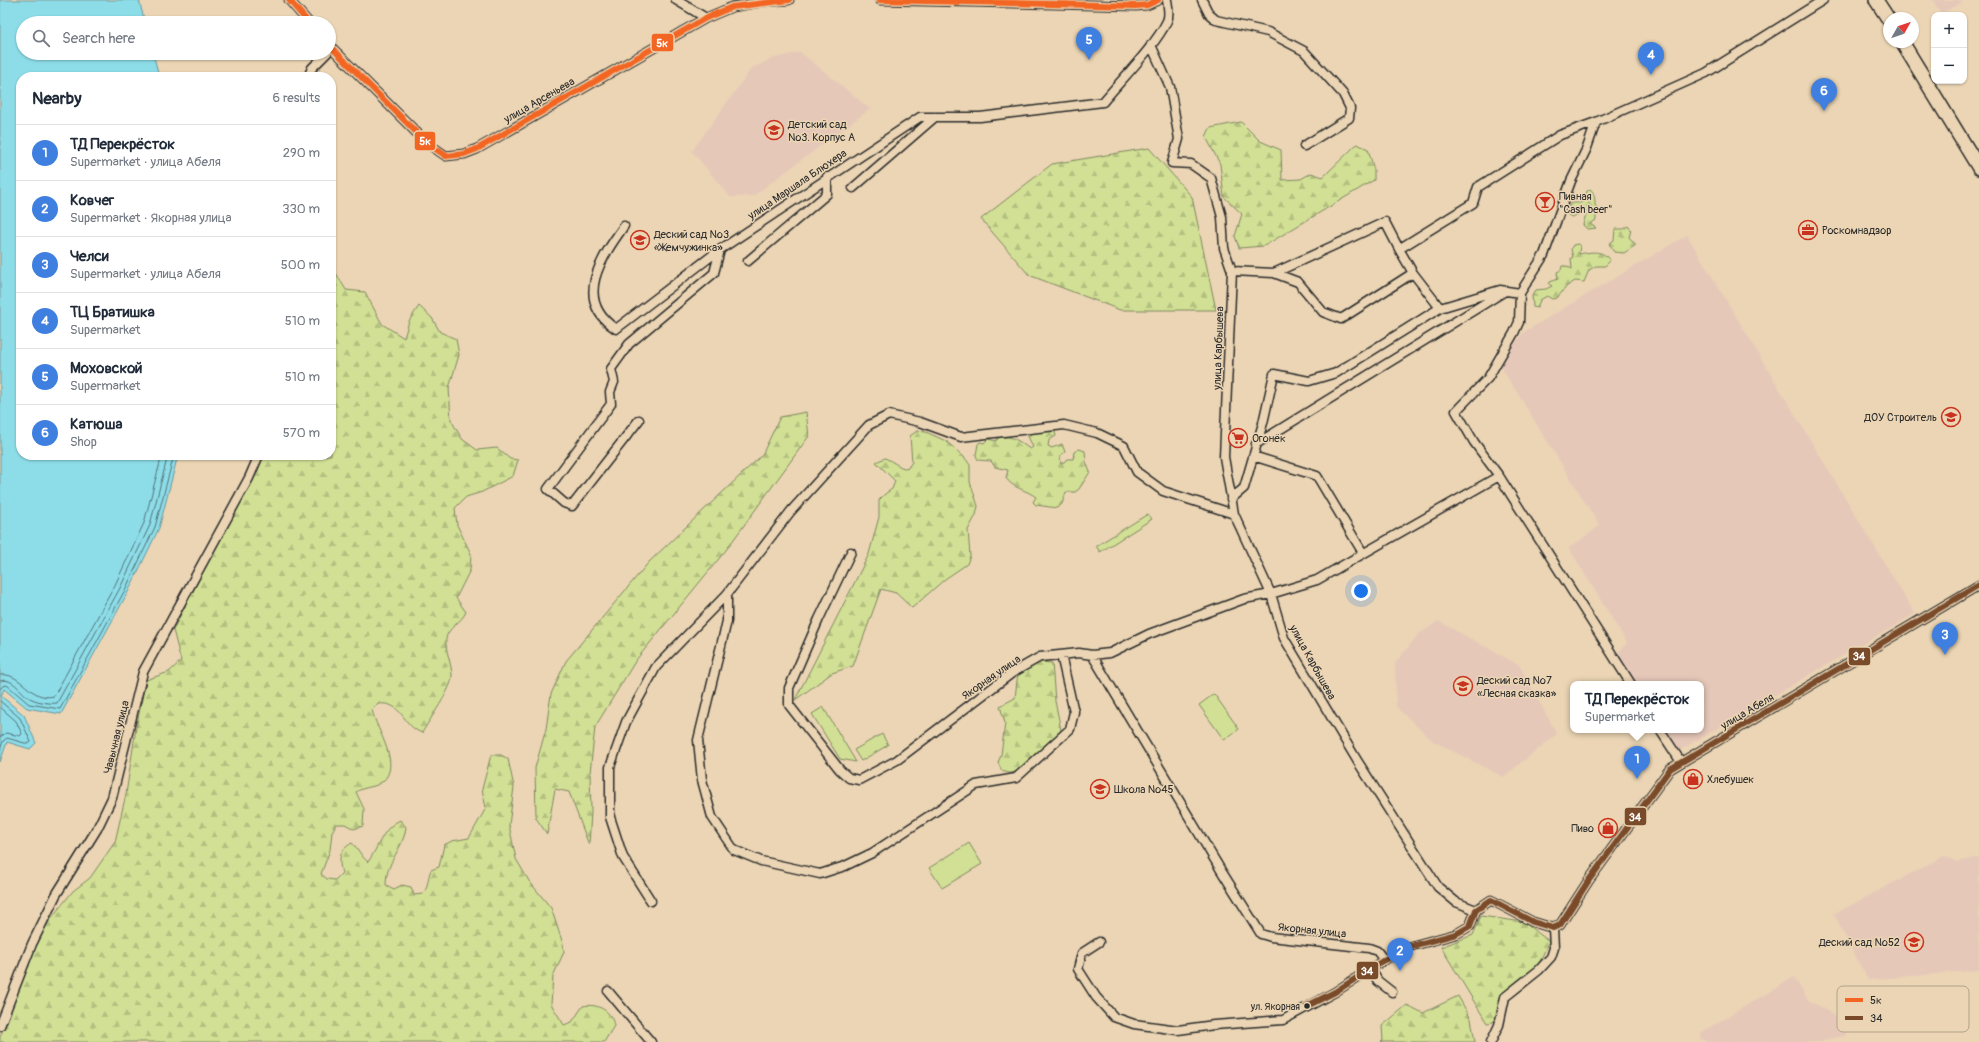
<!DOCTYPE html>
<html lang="en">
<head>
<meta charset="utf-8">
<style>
	:root { --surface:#fff; --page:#f2f2f3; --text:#1f2937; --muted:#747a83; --line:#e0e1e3; --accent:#c8321e }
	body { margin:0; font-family:Pangolin,sans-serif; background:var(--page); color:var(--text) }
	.controls { position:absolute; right:12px; top:12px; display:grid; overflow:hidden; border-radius:8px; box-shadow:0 1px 3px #0004 }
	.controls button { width:36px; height:36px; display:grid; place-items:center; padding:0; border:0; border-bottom:1px solid var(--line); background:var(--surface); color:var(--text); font:20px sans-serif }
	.compass { position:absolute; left:1883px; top:12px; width:36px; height:36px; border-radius:50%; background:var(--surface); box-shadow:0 1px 3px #0004; rotate:50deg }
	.you { position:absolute; left:1361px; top:591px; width:14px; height:14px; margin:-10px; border:3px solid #fff; border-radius:50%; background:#1a73e8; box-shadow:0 0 0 6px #1a73e833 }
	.badge { display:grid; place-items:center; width:26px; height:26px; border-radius:50%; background:var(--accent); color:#fff; font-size:13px; font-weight:700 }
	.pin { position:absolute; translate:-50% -33px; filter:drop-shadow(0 1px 2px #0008) }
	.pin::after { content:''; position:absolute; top:21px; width:14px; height:12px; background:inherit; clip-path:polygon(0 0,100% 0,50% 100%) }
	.popup { position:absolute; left:1570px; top:681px; width:134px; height:52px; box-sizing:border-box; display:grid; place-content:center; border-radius:8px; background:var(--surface); filter:drop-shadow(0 1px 3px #0005); font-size:13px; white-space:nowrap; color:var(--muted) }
	.popup b { font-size:15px; color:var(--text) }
	.popup::after { content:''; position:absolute; left:50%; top:100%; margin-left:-8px; border:8px solid transparent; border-top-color:var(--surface) }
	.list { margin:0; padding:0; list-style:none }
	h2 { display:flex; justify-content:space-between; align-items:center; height:52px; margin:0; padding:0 16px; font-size:17px }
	h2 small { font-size:13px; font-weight:400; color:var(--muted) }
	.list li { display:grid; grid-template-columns:26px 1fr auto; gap:12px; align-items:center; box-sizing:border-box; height:56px; padding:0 16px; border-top:1px solid var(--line) }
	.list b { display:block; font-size:15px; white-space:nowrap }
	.list p { margin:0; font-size:13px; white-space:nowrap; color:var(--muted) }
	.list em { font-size:13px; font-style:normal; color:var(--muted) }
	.icon { flex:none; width:22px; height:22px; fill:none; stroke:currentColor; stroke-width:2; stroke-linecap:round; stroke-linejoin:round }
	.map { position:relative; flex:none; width:1979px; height:1042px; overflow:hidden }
	.search { position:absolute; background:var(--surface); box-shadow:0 1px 3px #0004; left:16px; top:16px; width:320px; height:44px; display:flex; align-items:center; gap:10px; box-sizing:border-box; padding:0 14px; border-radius:22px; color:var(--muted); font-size:15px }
	.panel { position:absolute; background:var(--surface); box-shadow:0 1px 3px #0004; left:16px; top:72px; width:320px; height:388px; border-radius:16px }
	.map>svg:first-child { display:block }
</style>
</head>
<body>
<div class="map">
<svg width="1979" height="1042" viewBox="0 0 1979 1042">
	<defs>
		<pattern id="forest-firs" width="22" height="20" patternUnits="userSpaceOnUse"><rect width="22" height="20" fill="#d1e094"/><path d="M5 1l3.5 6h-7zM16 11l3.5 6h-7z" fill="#b4c080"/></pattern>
	</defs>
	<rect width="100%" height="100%" fill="#ebd5b4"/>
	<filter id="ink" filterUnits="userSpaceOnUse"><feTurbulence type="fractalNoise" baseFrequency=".025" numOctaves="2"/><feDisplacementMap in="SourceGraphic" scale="8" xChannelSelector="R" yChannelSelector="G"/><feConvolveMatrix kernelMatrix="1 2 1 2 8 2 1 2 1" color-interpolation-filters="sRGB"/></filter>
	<g filter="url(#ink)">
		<path fill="#e6c8b9" d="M 1933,0 L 1965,0 L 1941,14 Z
			M 800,52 L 870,109 L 753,196 L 730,197 L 692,151 L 751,69 L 771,59 Z
			M 1687,235 L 1915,614 L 1678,751 L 1665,730 L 1701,730 L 1701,684 L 1636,684 L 1617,654 L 1627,643 L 1569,548 L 1600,526 L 1498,362 L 1524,332 Z
			M 1438,621 L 1519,665 L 1557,734 L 1503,777 L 1433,741 L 1396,707 L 1395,663 L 1419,634 Z
			M 1944,856 L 1957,862 L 1979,857 L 1979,970 L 1868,980 L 1834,914 Z
			M 1794,977 L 1808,1000 L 1840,1018 L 1847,1026 L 1845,1036 L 1827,1039 L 1821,1042 L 1707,1042 L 1700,1038 L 1702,1032 Z"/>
		<path fill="url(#forest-firs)" stroke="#7e8660" d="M 1241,122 L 1260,141 L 1281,150 L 1282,180 L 1301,179 L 1311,173 L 1323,177 L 1357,144 L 1368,149 L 1374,170 L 1374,180 L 1264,246 L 1239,248 L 1235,236 L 1242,214 L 1224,197 L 1220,164 L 1206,137 L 1210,128 Z
			M 1149,148 L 1192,197 L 1216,310 L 1120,310 L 1029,275 L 981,219 L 1052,164 Z
			M 1590,189 C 1595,192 1595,201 1595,205 L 1599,211 L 1596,216 L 1596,220 L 1590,224 L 1596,228 L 1587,229 L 1583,225 L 1585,217 L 1590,213 L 1588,210 L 1572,217 L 1568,215 L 1567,211 L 1571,203 L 1580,203 L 1584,201 L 1587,191 Z
			M 1628,226 L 1631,230 L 1629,237 L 1636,245 L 1624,253 L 1614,252 L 1609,244 L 1614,240 L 1615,229 L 1624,229 Z
			M 1578,244 L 1580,245 L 1579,254 C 1591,252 1603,249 1610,261 L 1605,266 L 1596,266 L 1589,270 L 1584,282 L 1575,281 L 1567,286 L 1557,298 L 1552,299 L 1547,296 L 1540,300 L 1537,308 L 1533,307 L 1532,296 L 1536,290 L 1546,289 L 1552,286 L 1549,284 L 1550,282 L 1558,279 L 1557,272 L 1561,270 L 1562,266 L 1566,266 L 1572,269 L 1571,258 L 1573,257 L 1571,249 L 1573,245 Z
			M 331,265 L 346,290 L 365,292 L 382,324 L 404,338 L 409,321 L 419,306 L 432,318 L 440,332 L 456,339 L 459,355 L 449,388 L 451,420 L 462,439 L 477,450 L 497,448 L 510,459 L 518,460 L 513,476 L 482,492 L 466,497 L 455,508 L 457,525 L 471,554 L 470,570 L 456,598 L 466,612 C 461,623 447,628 446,639 C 445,651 452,664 452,676 C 452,689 429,720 422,733 C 401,725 403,701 378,704 L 372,710 C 376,730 403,765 382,782 C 375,788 365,786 356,792 L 364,809 L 363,826 L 354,829 L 345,824 L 336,824 L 332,832 L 330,850 L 321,874 L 327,879 L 335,880 L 342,873 C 338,860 339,850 352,843 C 359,849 361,857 368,862 C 379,847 382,828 400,820 L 406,827 C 404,849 385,862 386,885 L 394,889 L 402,885 L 411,887 L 414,895 L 423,894 C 429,886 427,879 431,870 L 439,867 L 444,845 L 452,841 L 469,838 L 486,808 L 482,789 L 491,755 L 501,755 L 508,759 L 514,787 L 509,825 L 516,859 L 529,881 L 551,908 L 563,944 L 564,952 L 553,976 L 551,1004 L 564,1025 L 572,1022 L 583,1006 C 598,1003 612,1011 614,1026 L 604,1042 L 0,1042 L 0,1037 L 40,932 L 73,891 L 90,878 L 115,842 L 126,794 L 136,728 L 146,680 L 169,672 L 181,661 L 173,630 L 263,455 L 331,455 Z
			M 806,412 L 809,436 L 726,550 L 636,660 L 595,727 L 590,773 L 591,812 L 589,845 L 569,792 L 555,789 L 547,834 L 536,818 L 535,768 L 546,729 L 551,694 L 566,661 L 649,562 L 762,455 L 780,417 Z
			M 1054,429 L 1056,436 L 1049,440 L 1048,446 L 1052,448 L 1062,444 L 1065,452 L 1060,456 L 1061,464 L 1068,459 L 1073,459 L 1074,452 L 1079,449 L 1085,451 L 1086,462 L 1090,472 L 1079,489 L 1075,492 L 1066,492 L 1062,504 L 1057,508 L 1036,505 L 1033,502 L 1036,497 C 1027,490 1012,488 1006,478 L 1008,470 L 995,467 L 991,461 L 978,460 L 976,455 L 978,444 L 980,442 L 984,443 L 988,439 L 996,441 L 998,438 C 1013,434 1019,442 1030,449 L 1033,447 L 1026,432 Z
			M 917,431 L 926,432 L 946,441 L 965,458 L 970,465 L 970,482 L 978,506 L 976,515 L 968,530 L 970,556 L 967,564 L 945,579 L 912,608 L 896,593 L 881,589 L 853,666 L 832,673 L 795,700 L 869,554 L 879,517 L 879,500 L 885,494 L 892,489 L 895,481 L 876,462 L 885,458 C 893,461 898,467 907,469 L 912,462 L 910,436 Z
			M 1040,662 L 1052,663 L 1055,701 L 1061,730 C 1053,741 1025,771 1011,773 C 1008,773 1005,772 1002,771 L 998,763 L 1001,755 L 1005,723 L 1000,706 L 1015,698 L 1018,672 Z
			M 1481,916 L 1523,922 L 1549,941 L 1538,966 L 1505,995 L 1497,1017 L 1493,1022 L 1487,1023 L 1441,947 L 1473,935 Z
			M 1458,996 L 1471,1019 L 1475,1042 L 1381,1042 L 1383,1041 L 1382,1026 L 1407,1005 L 1423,1013 Z"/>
		<path fill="#d1e094" stroke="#7e8660" d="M 1148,514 L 1152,519 L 1100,552 L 1096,546 Z
			M 1214,694 L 1239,729 L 1224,740 L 1199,705 Z
			M 823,707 L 856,762 L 840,759 L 812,714 Z
			M 882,734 L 888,745 L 861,761 L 854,750 Z
			M 969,843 L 982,864 L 942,888 L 929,868 Z"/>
		<path fill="#8ddde9" stroke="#66969d" d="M 0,0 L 139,0 L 145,23 L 23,23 L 23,53 L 153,53 L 159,77 L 21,77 L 21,455 L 178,455 L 159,528 L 128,592 L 61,714 L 27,708 L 4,689 L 1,696 L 24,715 L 36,743 L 30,749 L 7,742 L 0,762 Z"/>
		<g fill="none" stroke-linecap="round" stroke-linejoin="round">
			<path stroke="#527277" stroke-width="1" d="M 0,675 C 21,671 30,702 54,696 L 115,585 L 144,523 L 162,455
				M 0,681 C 14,676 21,695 32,699 C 38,702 51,704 57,703 L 120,588 L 150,525 L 168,455
				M 0,689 L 3,686 L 7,685 L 29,704 L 60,709 L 125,590 L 155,527 L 174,455
				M 0,701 L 20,718 L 31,742 L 28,744 L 7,738 L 3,741 L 0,750
				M 0,707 L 16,721 L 22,734 L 20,736 L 6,733 L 0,737"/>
			<defs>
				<path id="minor" d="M 289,0 L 309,23
					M 676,0 L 706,18
					M 880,0 L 1136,6 L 1147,5 L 1158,0
					M 1202,0 L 1209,14 L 1216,20 L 1268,32 L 1304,51 L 1343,94 L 1350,108 L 1349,118 L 1304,146
					M 329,45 L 427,143 L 446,156 L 464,154 L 477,149 L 706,18 L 732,7 L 762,2 L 789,0
					M 1151,45 L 1170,87 L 1179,139 L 1172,163 L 1191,164 L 1211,178 L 1222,217 L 1224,248 L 1232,271 L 1224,457 L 1234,514 L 1271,594 L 1284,638 L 1358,762 L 1438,887 L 1456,902 L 1476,910
					M 308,77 L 312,68 L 327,53
					M 1596,122 L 1587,148 L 1571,181 L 1544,255 L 1520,293 L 1519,322 L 1514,333 L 1488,378 L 1456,411 L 1474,442 L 1499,476 L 1631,684
					M 853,188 L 935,117
					M 624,226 C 602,257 572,300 616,329 L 718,251 L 920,117 L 980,117 L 1103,102 C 1121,80 1156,45 1167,21 C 1170,15 1168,7 1167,0
					M 1399,249 L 1413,273
					M 748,261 L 827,194 L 827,177
					M 1232,271 L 1274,273 L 1385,222 L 1399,249 L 1473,203 L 1478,187 L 1560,135 L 1596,122 L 1706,73 L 1823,0
					M 1274,273 L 1298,282 L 1323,312 L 1341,319 L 1413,273 L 1440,308 L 1500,290 L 1520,293
					M 639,420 L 572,506 L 564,503 L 548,489 L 611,404 L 610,392 L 614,382 L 611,369 L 629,344 L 714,273 L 720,250
					M 1256,444 L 1505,291
					M 1253,456 L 1317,476 L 1363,553
					M 1231,499 L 1244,488 L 1263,423 L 1274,374 L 1309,381 L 1336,373 L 1440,308
					M 851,552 L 819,619 L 789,688 L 789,705 L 840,770 L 849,778 L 859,780 L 897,760 L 1012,673 L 1040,657 L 1079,653 L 1092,655 L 1110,653 L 1149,634 L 1244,599 L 1271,594 L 1317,580 L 1499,476
					M 727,594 L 727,621 L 698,740 L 702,780 L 712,817 L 734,850 L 761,861 L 820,874 L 845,866 L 872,853 L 976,785 L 1016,778 L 1070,729 L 1074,712 L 1061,655
					M 1092,655 L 1222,872 L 1261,934 L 1271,937 L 1369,948 L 1377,951 L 1384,960
					M 1660,730 L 1681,762
					M 651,901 L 623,857 L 610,817 L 610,767 L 626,722 L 656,667 L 727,594 L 791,511 L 869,425 L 889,415 L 920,422 L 961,437 L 1064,425 L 1097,433 L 1124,446 L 1137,472 L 1163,491 L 1234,514
					M 1476,910 L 1491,900 L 1533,922 L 1553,928
					M 1553,928 L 1560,925 L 1589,880 L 1670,769 L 1979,585
					M 1099,942 L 1082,953 L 1078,969 L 1096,997 L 1114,1017 L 1134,1024 L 1178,1030 L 1214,1025 L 1283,1020 L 1335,992 L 1384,960 L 1408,947 L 1456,934 L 1470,926 L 1476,910
					M 1371,970 L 1378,981 L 1392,992
					M 608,991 L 651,1042
					M 0,1026 L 32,944 L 56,895 L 97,829 L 112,798 L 143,672 L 249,478 L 259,455
					M 1491,1042 L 1499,1025 L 1505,997 L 1539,970 L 1551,957 L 1554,948 L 1553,928"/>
				<path id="primary" d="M 1876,0 L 1889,20
					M 1902,42 L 1979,168"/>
			</defs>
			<use href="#minor" stroke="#2b2b2b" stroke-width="11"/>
			<use href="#primary" stroke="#2b2b2b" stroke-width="16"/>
			<use href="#minor" stroke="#ebd5b4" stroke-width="8"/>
			<use href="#primary" stroke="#ebd5b4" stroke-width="13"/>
			<defs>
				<path id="bus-1" d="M 289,0 L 309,23
					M 880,0 L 1136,6 L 1147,5 L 1158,0
					M 329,45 L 427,143 L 446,156 L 464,154 L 477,149 L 706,18 L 732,7 L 789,0"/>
				<path id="bus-2" d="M 1476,910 L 1491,900 L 1533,922 L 1553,928
					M 1553,928 L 1560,925 L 1589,880 L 1670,769 L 1979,585
					M 1307,1006 L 1335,992 L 1384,960 L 1408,947 L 1456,934 L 1470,926 L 1476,910"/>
			</defs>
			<use href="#bus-1" stroke="#ebd5b4" stroke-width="9"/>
			<use href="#bus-2" stroke="#ebd5b4" stroke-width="9"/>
			<use href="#bus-1" stroke="#f26522" stroke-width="6"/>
			<use href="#bus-2" stroke="#7a4b2a" stroke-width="6"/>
		</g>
	</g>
	<defs>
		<symbol id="school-ring" viewBox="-11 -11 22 22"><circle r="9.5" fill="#ebd5b4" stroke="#c8321e" stroke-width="1.5"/><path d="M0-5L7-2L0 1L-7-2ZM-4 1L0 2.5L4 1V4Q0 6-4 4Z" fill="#c8321e"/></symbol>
		<symbol id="bar-ring" viewBox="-11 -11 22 22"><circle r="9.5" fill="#ebd5b4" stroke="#c8321e" stroke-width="1.5"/><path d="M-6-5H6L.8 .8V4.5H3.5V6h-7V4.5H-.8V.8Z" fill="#c8321e"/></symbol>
		<symbol id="office-ring" viewBox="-11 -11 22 22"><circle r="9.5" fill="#ebd5b4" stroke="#c8321e" stroke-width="1.5"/><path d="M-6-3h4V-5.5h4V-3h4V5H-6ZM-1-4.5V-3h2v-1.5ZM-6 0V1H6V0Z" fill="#c8321e"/></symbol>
		<symbol id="supermarket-ring" viewBox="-11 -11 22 22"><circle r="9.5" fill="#ebd5b4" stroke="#c8321e" stroke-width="1.5"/><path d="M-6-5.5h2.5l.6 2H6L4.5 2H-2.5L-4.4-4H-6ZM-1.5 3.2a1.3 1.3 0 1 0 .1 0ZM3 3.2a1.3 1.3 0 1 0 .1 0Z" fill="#c8321e"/></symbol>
		<symbol id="shop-ring" viewBox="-11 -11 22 22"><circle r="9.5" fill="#ebd5b4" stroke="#c8321e" stroke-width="1.5"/><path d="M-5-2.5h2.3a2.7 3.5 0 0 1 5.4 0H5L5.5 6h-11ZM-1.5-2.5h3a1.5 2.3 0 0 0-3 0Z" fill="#c8321e"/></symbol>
	</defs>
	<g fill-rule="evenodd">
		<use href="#school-ring" x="763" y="119" width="22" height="22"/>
		<use href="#bar-ring" x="1534" y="191" width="22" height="22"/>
		<use href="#office-ring" x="1797" y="219" width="22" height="22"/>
		<use href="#school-ring" x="629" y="229" width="22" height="22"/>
		<use href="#school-ring" x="1940" y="406" width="22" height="22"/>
		<use href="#supermarket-ring" x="1227" y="427" width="22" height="22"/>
		<use href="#school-ring" x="1452" y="675" width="22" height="22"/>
		<use href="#shop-ring" x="1682" y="768" width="22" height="22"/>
		<use href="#school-ring" x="1089" y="778" width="22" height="22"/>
		<use href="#shop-ring" x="1597" y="817" width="22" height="22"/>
		<use href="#school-ring" x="1903" y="931" width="22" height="22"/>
	</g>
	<circle fill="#2b2b2b" stroke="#ebd5b4" stroke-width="1.5" cx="1307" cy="1006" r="3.5"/>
	<g text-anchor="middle" stroke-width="3" stroke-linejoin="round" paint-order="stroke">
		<g font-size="10" fill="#2b2b2b" stroke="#ebd5b4" text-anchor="end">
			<text x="1300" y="1010">ул. Якорная</text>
		</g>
		<g font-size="11" fill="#2b2b2b" stroke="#ebd5b4">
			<text transform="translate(539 100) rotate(-30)" y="4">улица Арсеньева</text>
			<text transform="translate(797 184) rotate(-34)" y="4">улица Маршала Блюхера</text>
			<text transform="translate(1218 348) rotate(-88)" y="4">улица Карбышева</text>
			<text transform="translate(1313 662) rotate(61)" y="4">улица Карбышева</text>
			<text transform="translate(991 677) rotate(-35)" y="4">Якорная улица</text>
			<text transform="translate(1747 711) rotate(-31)" y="4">улица Абеля</text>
			<text transform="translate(116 737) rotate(-76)" y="4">Чавычная улица</text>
			<text transform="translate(1312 930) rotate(6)" y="4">Якорная улица</text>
		</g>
		<g font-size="11" fill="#2b2b2b" stroke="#ebd5b4" text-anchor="start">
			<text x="788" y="128">Детский сад<tspan x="788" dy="13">№3. Корпус А</tspan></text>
			<text x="1559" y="200">Пивная<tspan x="1559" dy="13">"Cash beer"</tspan></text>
			<text x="1822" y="234">Роскомнадзор</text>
			<text x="654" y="238">Деский сад №3<tspan x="654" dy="13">«Жемчужинка»</tspan></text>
			<text x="1937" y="421" text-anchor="end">ДОУ Строитель</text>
			<text x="1252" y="442">Огонёк</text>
			<text x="1477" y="684">Деский сад №7<tspan x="1477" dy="13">«Лесная сказка»</tspan></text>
			<text x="1707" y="783">Хлебушек</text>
			<text x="1114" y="793">Школа №45</text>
			<text x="1594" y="832" text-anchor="end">Пиво</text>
			<text x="1900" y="946" text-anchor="end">Деский сад №52</text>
		</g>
	</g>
	<rect x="1837" y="986" width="132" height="46" rx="6" fill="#ebd5b4" stroke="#b1a28b" stroke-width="1"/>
	<rect x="1845" y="998" width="18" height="4" fill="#f26522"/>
	<rect x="1845" y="1016" width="18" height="4" fill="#7a4b2a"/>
	<g font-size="11" fill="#2b2b2b">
		<text x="1870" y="1004">5к</text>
		<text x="1870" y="1022">34</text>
	</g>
	<g stroke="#ebd5b4" stroke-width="1.5">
		<rect x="651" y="33" width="23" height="19" rx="4" fill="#f26522"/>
		<rect x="414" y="131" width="22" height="20" rx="4" fill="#f26522"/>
		<rect x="1848" y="647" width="23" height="19" rx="4" fill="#7a4b2a"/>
		<rect x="1624" y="807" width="23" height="19" rx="4" fill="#7a4b2a"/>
		<rect x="1356" y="961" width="23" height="19" rx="4" fill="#7a4b2a"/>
	</g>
	<g font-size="11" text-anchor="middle" font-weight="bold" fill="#fff">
		<text x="662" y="47">5к</text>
		<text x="425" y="145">5к</text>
		<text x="1859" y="660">34</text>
		<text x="1635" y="821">34</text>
		<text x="1367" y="975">34</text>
	</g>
</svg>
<div class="controls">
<button>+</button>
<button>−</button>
</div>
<svg class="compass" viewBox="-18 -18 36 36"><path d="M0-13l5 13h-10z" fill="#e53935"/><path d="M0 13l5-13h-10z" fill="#747a83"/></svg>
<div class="you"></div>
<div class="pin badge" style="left:1637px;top:779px;background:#3f7fe0">1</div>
<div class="popup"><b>ТД Перекрёсток</b>Supermarket</div>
<div class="pin badge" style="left:1400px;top:971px;background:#3f7fe0">2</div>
<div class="pin badge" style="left:1945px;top:655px;background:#3f7fe0">3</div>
<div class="pin badge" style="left:1651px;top:75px;background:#3f7fe0">4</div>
<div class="pin badge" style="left:1089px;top:60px;background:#3f7fe0">5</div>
<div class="pin badge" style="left:1824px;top:111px;background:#3f7fe0">6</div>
<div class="search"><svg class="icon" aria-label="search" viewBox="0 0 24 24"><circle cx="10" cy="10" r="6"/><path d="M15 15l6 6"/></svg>Search here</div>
<section class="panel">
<h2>Nearby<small>6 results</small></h2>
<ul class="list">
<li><span class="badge" style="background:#3f7fe0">1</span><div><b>ТД Перекрёсток</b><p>Supermarket · улица Абеля</p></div><em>290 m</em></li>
<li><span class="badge" style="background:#3f7fe0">2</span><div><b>Ковчег</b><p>Supermarket · Якорная улица</p></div><em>330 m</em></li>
<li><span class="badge" style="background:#3f7fe0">3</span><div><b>Челси</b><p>Supermarket · улица Абеля</p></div><em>500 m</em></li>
<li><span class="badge" style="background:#3f7fe0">4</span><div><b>ТЦ Братишка</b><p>Supermarket</p></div><em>510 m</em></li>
<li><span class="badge" style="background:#3f7fe0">5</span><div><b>Моховской</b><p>Supermarket</p></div><em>510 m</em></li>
<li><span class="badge" style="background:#3f7fe0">6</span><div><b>Катюша</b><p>Shop</p></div><em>570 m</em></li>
</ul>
</section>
</div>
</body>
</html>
